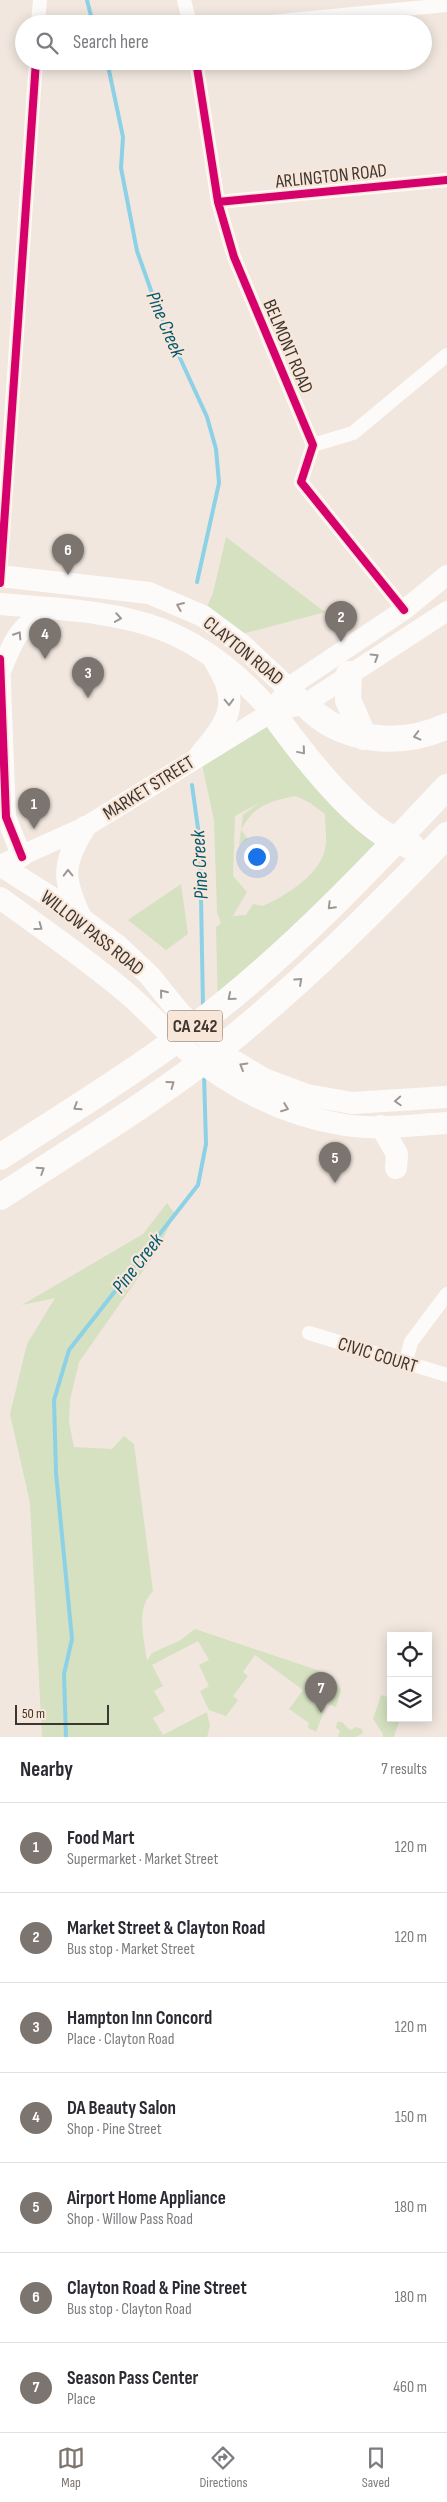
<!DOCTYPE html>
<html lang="en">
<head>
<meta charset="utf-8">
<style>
	:root { --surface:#fff; --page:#f2f2f3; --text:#2b2b33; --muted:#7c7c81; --line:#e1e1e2; --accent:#7c746e }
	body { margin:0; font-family:"Sofia Sans Condensed",sans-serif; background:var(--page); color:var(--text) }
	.controls { position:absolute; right:15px; bottom:15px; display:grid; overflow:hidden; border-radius:0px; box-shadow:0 2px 12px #0003 }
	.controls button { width:45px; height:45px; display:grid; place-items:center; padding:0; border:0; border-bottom:1px solid var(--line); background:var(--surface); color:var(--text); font:25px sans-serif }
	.scale { position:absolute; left:15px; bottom:12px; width:94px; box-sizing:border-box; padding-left:5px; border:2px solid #3d3631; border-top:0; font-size:14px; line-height:18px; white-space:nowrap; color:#3d3631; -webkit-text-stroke:4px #f8e6d8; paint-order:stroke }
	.you { position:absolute; left:256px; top:856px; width:18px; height:18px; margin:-12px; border:4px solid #fff; border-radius:50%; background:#1a73e8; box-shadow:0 0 0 8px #1a73e833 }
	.badge { display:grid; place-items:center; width:32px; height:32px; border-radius:50%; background:var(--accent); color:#fff; font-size:16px; font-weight:700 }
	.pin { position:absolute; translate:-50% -41px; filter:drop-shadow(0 1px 2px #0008) }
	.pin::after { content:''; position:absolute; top:26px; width:18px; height:15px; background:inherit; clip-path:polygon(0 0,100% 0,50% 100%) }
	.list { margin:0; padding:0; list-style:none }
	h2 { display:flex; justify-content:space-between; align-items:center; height:65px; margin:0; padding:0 20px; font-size:21px }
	h2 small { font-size:16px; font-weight:400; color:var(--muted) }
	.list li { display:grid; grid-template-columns:32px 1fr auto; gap:15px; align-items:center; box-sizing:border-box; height:90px; padding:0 20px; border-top:1px solid var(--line) }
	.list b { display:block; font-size:19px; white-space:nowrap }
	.list p { margin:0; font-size:16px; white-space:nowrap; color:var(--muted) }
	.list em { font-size:16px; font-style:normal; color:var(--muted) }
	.icon { flex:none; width:28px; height:28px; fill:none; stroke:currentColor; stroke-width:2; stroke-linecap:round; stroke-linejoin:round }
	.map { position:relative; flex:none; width:447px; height:1737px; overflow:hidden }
	.search { position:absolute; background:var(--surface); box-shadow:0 2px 12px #0003; left:15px; right:15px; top:15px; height:55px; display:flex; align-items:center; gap:12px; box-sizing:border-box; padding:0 18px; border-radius:28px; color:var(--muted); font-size:19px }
	.sheet { height:695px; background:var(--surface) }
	nav { display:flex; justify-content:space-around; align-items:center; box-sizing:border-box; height:70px; border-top:1px solid var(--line); background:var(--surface); font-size:14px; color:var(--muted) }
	nav a { display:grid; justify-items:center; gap:2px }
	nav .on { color:var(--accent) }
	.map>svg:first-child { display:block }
</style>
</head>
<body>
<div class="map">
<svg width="447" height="1737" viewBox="0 0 447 1737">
	<rect width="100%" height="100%" fill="#f1e7df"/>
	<path fill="#d5e1c1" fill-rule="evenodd" d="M 226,537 L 325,612 L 231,637 L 203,616 L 213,593 Z
		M 272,712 L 397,839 L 218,1008 L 216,927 L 221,923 L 217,912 L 214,820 L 200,755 ZM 296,796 L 310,803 L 325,814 C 325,827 328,840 324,853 C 316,877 285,896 263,906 L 253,904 L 246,915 L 233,916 L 247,892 L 233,876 L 235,816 L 259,803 L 243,815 L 239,845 L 248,839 L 241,830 C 254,805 270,801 296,796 Z
		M 181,884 L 188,934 L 166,950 L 128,920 Z
		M 167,1203 L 175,1214 L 157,1251 L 79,1362 L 70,1400 L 69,1422 L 74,1447 L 112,1449 L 124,1436 L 134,1444 L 153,1591 C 135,1609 144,1638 147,1661 L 152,1653 L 179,1641 L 195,1629 L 332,1675 L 341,1690 L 336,1707 L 327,1704 L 316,1732 L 308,1728 L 309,1723 L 289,1709 L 303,1690 L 255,1655 L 243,1672 L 248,1676 L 233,1696 L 238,1700 L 226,1716 L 209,1710 L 200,1691 L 209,1686 L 199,1665 L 209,1660 L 198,1641 L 152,1665 L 163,1686 L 154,1691 L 165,1711 L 153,1718 L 163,1735 L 207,1712 L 210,1726 L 207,1737 L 42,1737 L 30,1503 L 10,1414 L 27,1344 L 55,1298 L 22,1305 L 143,1234 Z
		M 381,1695 L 391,1698 L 391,1718 L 400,1718 L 394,1737 L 383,1737 L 383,1734 L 373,1719 Z
		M 337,1722 L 342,1722 L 350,1730 L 356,1727 L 362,1729 L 363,1733 L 356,1737 L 338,1737 L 340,1731 L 336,1728 Z"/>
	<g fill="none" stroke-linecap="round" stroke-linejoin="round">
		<path stroke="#8dd1e7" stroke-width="4" d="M 87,0 L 93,24
			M 107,61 L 123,137 L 121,168 L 137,251 L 158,310 L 207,417 L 216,449 L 219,483 L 197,582
			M 192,785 L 200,843 L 203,1007
			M 66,1737 L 64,1674 L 72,1639 L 56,1473 L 54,1400 L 69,1350 L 198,1185 L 206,1144 L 204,1074"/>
		<path stroke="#fdfbfa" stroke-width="14" d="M 184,0 L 190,24
			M 38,24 L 40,0
			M 249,24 L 447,5
			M 196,61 L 218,202 L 234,257 L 313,445 L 301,482 L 404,610
			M 218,202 L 447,180
			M 313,445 L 353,433 L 447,355
			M 0,576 L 36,61
			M 309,1333 L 447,1375
			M 406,1361 L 411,1342 L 447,1294"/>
		<path stroke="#fdfbfa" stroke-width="20" d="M 0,659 L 6,817 L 22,857
			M 0,674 C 13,641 18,625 51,609
			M 280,700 L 289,687 L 404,610 L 447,575
			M 0,865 L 85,827 L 272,712 L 305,704 L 447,611"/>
		<path stroke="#fdfbfa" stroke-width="22" d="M 0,576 L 149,593 L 203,616 L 242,645 L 305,704
			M 0,604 C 53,609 111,610 161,629 C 204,645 243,678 272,712
			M 200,755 C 228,722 242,703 215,662
			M 0,865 L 63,905 L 117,945 L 150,976 L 179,1012 L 227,1057 L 264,1079 L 307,1095 L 352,1103 L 447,1097
			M 0,898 C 43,929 87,959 128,994 C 150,1013 169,1035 191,1054 C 235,1090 288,1116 345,1125 C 378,1130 414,1125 447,1123
			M 81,918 C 62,878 62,864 85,827
			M 381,1126 L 397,1154 L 396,1168"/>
		<path stroke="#fdfbfa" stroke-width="26" d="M 349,674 L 348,700 L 364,737
			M 305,704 C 341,743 401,747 447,726
			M 272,712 C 300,751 342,805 381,832 C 390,838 402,842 412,847
			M 0,1157 C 75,1108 152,1062 222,1005 C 303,940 375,863 447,787
			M 0,1197 C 75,1148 152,1102 222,1047 C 303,982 376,909 447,835"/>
		<defs>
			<path id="cycleway" d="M 196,61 L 218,202 L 234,257 L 313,445 L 301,482 L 404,610
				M 218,202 L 447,180
				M 0,583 L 36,61
				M 0,659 L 6,817 L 22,857"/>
		</defs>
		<use href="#cycleway" stroke="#f8e6d8" stroke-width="11"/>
		<use href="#cycleway" stroke="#d6006c" stroke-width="8"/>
	</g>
	<defs><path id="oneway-chevron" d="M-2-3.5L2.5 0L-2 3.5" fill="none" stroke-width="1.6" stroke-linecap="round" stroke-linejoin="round" transform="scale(1.25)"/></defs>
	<g stroke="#9d9896">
		<use href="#oneway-chevron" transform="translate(180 606) rotate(-157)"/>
		<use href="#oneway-chevron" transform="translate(118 618) rotate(9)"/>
		<use href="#oneway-chevron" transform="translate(18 635) rotate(-57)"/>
		<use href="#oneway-chevron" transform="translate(375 657) rotate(-32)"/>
		<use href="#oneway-chevron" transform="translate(229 702) rotate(88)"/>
		<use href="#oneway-chevron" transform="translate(417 736) rotate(166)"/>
		<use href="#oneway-chevron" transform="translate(302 751) rotate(50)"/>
		<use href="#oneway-chevron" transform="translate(68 873) rotate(-91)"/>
		<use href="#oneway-chevron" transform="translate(331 906) rotate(135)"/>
		<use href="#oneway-chevron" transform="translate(39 927) rotate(36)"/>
		<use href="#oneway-chevron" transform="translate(299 981) rotate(-42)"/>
		<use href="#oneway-chevron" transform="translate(163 993) rotate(-129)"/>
		<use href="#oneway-chevron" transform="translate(231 997) rotate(140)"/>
		<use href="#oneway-chevron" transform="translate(243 1066) rotate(-150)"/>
		<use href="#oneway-chevron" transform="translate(171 1084) rotate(-36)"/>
		<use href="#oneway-chevron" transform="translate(398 1101) rotate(177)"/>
		<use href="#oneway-chevron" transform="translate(77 1107) rotate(147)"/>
		<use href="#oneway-chevron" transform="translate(285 1108) rotate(21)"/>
		<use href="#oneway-chevron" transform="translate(41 1170) rotate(-33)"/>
	</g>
	<g text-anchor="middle" stroke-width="4.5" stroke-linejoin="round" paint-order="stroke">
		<rect fill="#f8e6d8" stroke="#756b63" stroke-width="1" x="167.5" y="1010.5" width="55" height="31" rx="4"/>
		<g font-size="18" font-weight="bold" fill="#3d3631">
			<text x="195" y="1032">CA 242</text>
		</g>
		<g font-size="19" fill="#3d3631" stroke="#f8e6d8">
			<text transform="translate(331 175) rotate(-6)" y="7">ARLINGTON ROAD</text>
			<text transform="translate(289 346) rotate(67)" y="7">BELMONT ROAD</text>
			<text transform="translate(244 650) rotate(39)" y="7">CLAYTON ROAD</text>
			<text transform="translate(148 787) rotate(-32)" y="7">MARKET STREET</text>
			<text transform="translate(93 932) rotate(38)" y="7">WILLOW PASS ROAD</text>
			<text transform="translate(378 1354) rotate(17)" y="7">CIVIC COURT</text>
		</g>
		<g font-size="20" font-style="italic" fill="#005a72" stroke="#f8e6d8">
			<text transform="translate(166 324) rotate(67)" y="7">Pine Creek</text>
			<text transform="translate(199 865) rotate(-93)" y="7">Pine Creek</text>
			<text transform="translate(137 1263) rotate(-52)" y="7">Pine Creek</text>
		</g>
	</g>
</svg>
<div class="controls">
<button><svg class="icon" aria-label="locate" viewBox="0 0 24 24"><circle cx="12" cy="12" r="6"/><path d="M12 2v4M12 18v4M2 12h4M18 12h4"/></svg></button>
<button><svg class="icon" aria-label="layers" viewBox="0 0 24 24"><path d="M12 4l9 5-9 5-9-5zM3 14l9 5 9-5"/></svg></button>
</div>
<div class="scale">50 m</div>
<div class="you"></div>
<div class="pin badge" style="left:34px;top:829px">1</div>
<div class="pin badge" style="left:341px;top:642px">2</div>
<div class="pin badge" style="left:88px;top:698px">3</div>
<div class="pin badge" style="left:45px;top:659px">4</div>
<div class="pin badge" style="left:335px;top:1183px">5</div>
<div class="pin badge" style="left:68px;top:575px">6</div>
<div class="pin badge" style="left:321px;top:1713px">7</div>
<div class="search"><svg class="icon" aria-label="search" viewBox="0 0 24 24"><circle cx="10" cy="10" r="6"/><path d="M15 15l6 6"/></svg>Search here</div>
</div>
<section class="sheet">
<h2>Nearby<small>7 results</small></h2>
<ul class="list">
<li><span class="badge">1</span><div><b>Food Mart</b><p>Supermarket · Market Street</p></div><em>120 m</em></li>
<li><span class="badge">2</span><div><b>Market Street &amp; Clayton Road</b><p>Bus stop · Market Street</p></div><em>120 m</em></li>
<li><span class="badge">3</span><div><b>Hampton Inn Concord</b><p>Place · Clayton Road</p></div><em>120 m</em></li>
<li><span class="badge">4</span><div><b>DA Beauty Salon</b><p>Shop · Pine Street</p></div><em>150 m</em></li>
<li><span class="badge">5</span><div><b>Airport Home Appliance</b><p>Shop · Willow Pass Road</p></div><em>180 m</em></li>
<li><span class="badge">6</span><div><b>Clayton Road &amp; Pine Street</b><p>Bus stop · Clayton Road</p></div><em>180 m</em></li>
<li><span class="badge">7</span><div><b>Season Pass Center</b><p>Place</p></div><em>460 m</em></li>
</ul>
</section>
<nav>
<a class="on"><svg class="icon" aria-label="map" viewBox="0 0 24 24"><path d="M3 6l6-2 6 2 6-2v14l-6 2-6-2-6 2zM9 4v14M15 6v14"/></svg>Map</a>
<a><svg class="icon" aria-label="directions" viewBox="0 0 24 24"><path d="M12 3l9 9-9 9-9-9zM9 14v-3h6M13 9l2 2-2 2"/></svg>Directions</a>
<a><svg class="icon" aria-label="saved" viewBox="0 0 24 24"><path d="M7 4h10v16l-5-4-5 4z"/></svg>Saved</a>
</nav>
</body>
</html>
